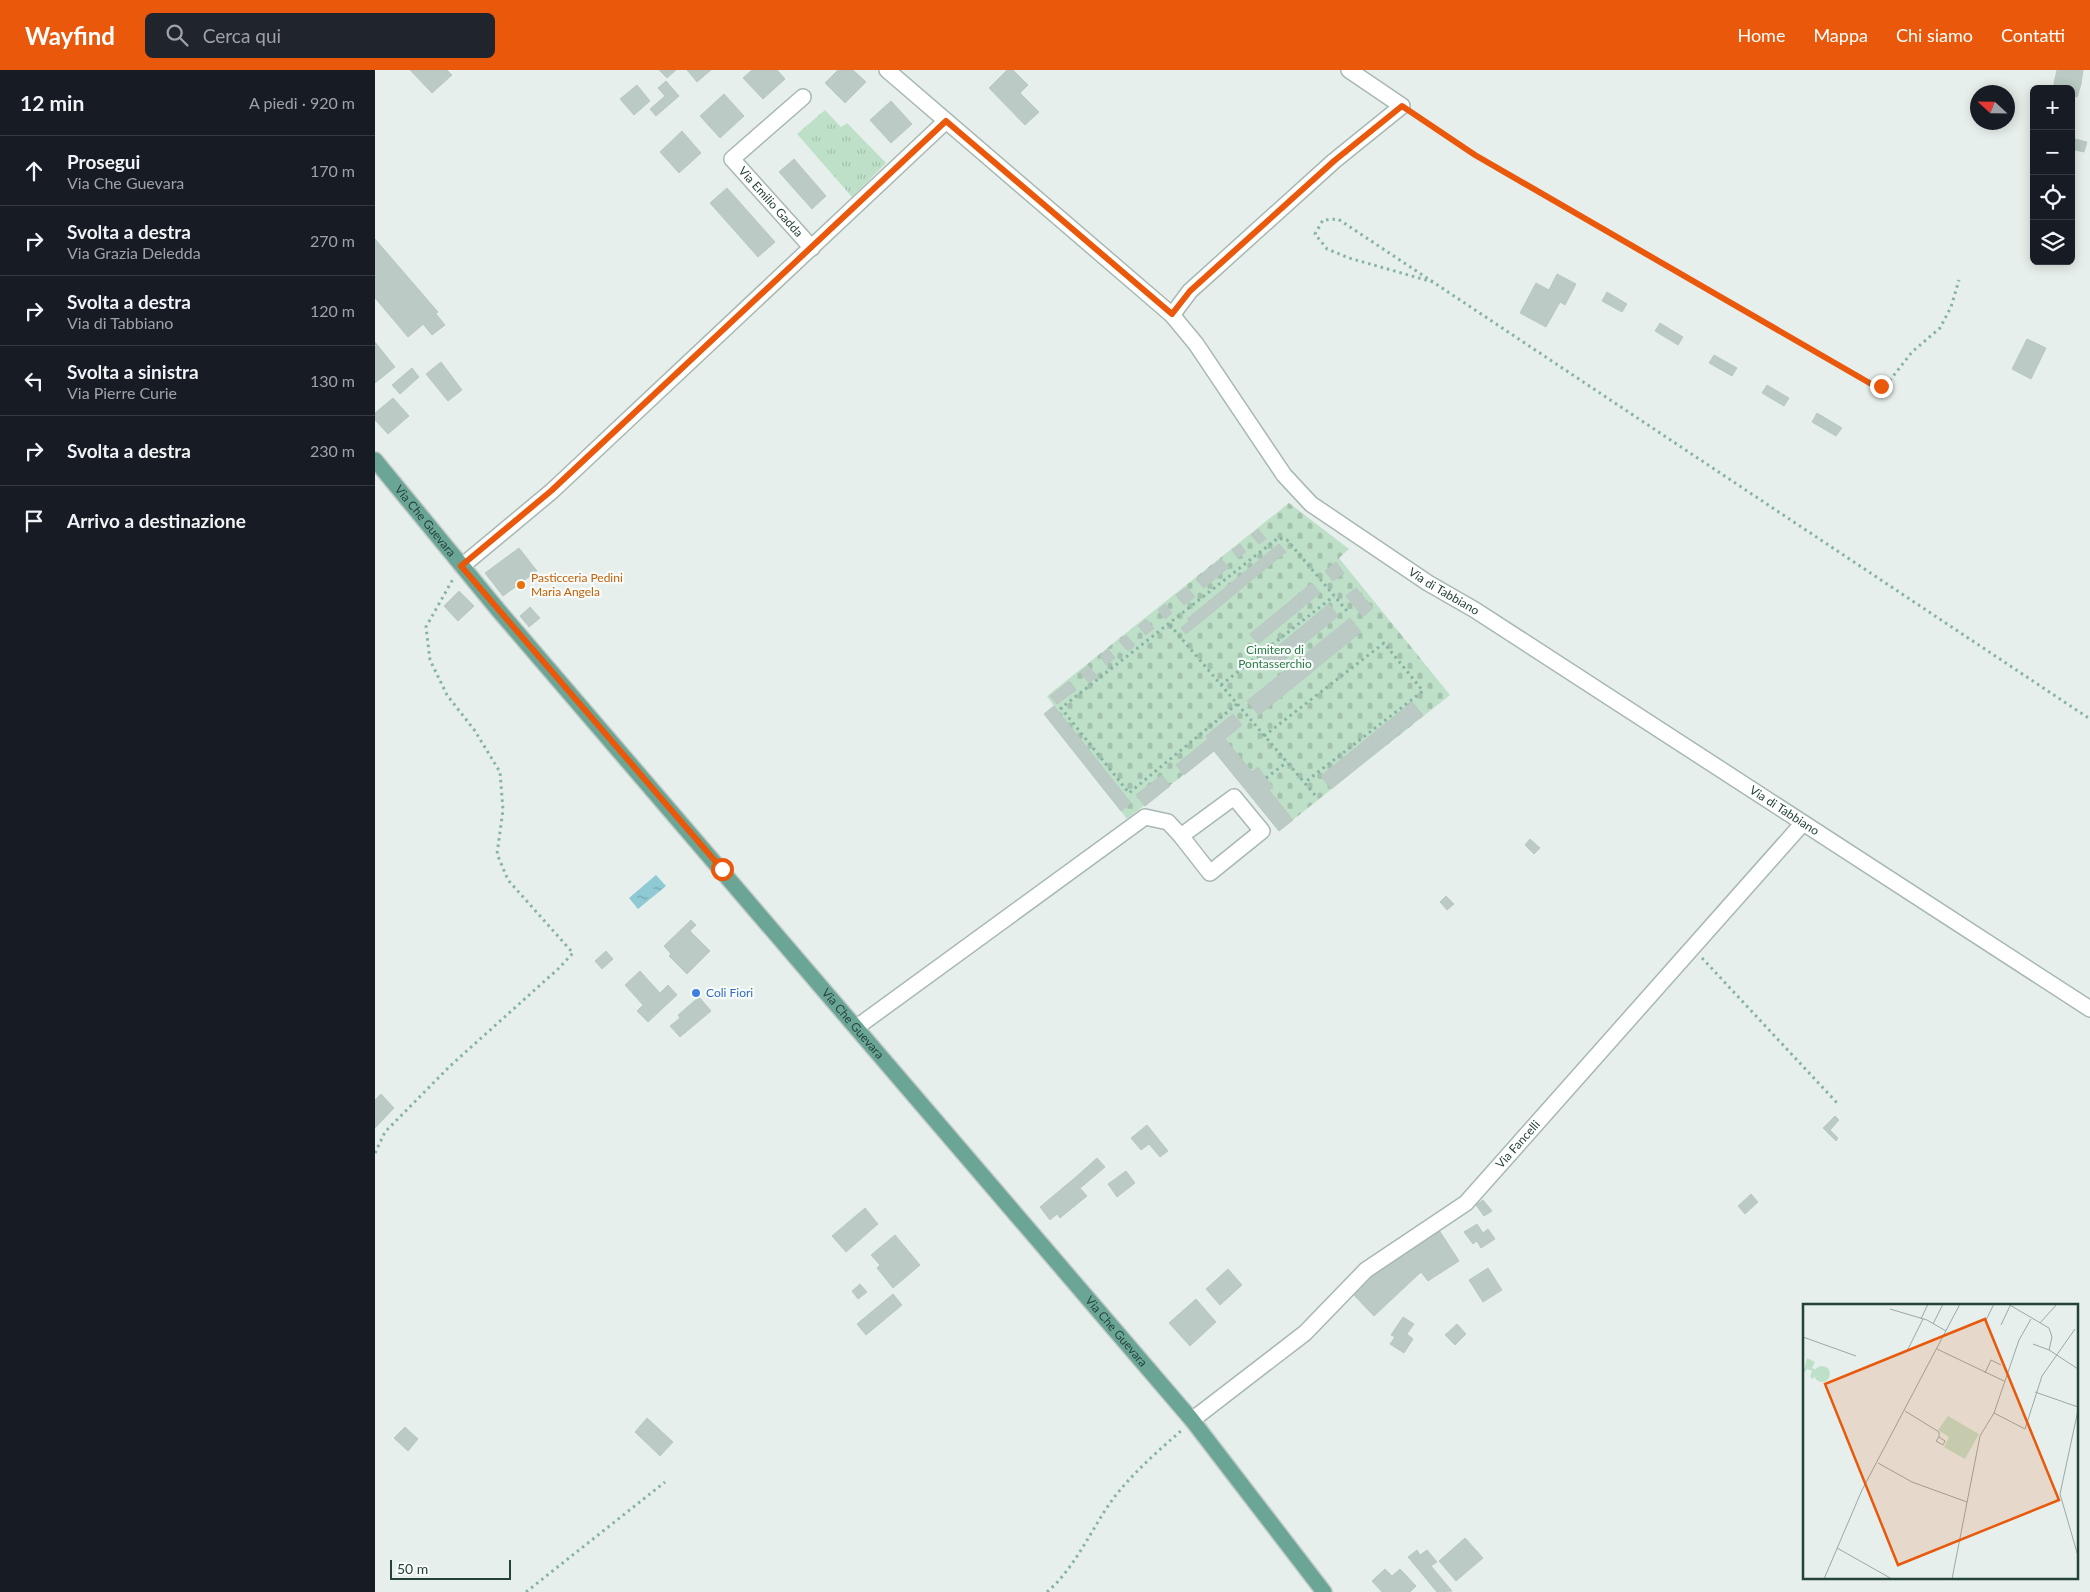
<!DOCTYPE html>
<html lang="it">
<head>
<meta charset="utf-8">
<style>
	:root { --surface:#171b24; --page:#20242c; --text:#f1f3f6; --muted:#9ea1a6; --line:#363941; --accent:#ea580c }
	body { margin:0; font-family:Lato,sans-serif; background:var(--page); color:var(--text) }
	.controls { position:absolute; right:15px; top:15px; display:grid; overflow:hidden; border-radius:8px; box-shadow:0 2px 12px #0003 }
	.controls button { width:45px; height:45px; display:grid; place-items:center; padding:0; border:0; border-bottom:1px solid var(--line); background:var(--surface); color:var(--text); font:25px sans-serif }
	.compass { position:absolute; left:1595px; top:15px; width:45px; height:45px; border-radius:50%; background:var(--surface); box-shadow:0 2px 12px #0003; rotate:292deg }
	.scale { position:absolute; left:15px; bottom:12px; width:121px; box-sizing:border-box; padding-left:5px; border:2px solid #24423a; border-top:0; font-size:14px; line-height:18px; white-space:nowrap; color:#24423a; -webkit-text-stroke:4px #f7fbf9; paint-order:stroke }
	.stop { position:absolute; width:15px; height:15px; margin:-11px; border:4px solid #ea580c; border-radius:50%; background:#fff }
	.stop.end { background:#ea580c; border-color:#fff; box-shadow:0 1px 5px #0008 }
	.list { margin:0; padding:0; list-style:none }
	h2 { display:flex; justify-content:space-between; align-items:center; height:65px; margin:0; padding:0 20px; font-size:21px }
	h2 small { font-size:16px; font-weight:400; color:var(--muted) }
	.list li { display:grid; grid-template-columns:32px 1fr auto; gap:15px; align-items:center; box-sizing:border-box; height:70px; padding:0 20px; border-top:1px solid var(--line) }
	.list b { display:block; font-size:19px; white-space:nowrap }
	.list p { margin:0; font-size:16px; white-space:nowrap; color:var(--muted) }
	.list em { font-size:16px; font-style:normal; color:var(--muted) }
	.icon { flex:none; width:28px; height:28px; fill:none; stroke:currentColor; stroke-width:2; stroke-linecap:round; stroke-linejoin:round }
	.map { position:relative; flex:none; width:1715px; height:1522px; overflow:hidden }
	header { display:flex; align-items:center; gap:30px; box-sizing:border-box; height:70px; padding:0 25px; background:var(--accent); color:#fff }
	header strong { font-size:24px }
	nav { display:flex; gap:28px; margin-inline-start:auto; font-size:18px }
	.search { width:350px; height:45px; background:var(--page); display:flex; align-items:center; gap:12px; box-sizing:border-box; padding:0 18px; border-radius:8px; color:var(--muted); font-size:19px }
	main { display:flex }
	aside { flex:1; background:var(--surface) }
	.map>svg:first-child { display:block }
</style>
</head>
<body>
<header>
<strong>Wayfind</strong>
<div class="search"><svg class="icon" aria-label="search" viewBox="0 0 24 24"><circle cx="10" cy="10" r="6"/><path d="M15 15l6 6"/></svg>Cerca qui</div>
<nav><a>Home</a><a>Mappa</a><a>Chi siamo</a><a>Contatti</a></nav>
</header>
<main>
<aside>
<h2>12 min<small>A piedi · 920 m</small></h2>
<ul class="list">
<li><svg class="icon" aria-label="ahead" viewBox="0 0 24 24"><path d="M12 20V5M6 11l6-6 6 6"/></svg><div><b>Prosegui</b><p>Via Che Guevara</p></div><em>170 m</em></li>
<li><svg class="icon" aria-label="right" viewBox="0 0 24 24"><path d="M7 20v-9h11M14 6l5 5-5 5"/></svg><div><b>Svolta a destra</b><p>Via Grazia Deledda</p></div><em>270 m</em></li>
<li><svg class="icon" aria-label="right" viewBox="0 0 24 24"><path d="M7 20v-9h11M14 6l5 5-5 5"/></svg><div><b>Svolta a destra</b><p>Via di Tabbiano</p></div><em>120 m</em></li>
<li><svg class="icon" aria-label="left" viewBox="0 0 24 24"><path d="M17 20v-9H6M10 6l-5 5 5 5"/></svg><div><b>Svolta a sinistra</b><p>Via Pierre Curie</p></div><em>130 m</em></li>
<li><svg class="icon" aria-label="right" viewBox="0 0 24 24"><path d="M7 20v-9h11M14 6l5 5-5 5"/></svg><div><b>Svolta a destra</b></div><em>230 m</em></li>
<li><svg class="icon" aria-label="arrive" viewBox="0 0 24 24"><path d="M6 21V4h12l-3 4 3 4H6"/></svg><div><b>Arrivo a destinazione</b></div></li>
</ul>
</aside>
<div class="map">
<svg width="1715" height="1522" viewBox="0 0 1715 1522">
	<defs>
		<pattern id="grass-tufts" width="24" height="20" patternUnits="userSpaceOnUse" patternTransform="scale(1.25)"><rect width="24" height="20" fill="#bfe0c8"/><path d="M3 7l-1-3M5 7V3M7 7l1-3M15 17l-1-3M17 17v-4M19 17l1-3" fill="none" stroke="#a4c1ad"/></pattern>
		<pattern id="cemetery-stones" width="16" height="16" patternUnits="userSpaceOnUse" patternTransform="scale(1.25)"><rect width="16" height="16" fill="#bfe0c8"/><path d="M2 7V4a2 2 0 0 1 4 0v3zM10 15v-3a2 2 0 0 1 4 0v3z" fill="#a4c1ad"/></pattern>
		<pattern id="water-ripples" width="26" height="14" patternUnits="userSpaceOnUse" patternTransform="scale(1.25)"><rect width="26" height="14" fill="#8ec9d4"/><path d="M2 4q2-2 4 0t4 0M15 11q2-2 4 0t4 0" fill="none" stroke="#74a5ad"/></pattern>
	</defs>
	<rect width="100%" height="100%" fill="#e6efeb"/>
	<path fill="url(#grass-tufts)" d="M 450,40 L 466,57 L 472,53 L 511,93 L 477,127 L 422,64 Z"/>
	<path fill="url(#cemetery-stones)" d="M 914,433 L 974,479 L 964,488 L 1075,625 L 904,761 L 839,681 L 752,749 L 669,644 L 679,636 L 672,626 Z"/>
	<path fill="url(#water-ripples)" d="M 281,805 L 291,816 L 263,839 L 254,828 Z"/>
	<path fill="#bbcac4" stroke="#b8c9c2" d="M 35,0 L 72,0 L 77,5 L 57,23 Z
		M 284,0 L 301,0 L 292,8 Z
		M 312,0 L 336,0 L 322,12 Z
		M 377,0 L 402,0 L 410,9 L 388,29 L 368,8 Z
		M 463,0 L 478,0 L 491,12 L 470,33 L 450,13 Z
		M 632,0 L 638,0 L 653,15 L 645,23 L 664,42 L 650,55 L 614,18 Z
		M 1682,0 L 1708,0 L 1706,14 L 1680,9 Z
		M 1680,9 L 1706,14 L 1702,27 L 1696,26 L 1696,19 L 1678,19 Z
		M 291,11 L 304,26 L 281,46 L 275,39 L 290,26 L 283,18 Z
		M 262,15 L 275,31 L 259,45 L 245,29 Z
		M 349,24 L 369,46 L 345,68 L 325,46 Z
		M 516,31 L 537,54 L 516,73 L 495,50 Z
		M 307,61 L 326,83 L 304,103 L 285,82 Z
		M 1696,68 L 1712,72 L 1709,82 L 1696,79 Z
		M 419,89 L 451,126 L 437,139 L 404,102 Z
		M 352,118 L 400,172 L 383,187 L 335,133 Z
		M 0,169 L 63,242 L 33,267 L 0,228 Z
		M 1182,204 L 1201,214 L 1190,235 L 1185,232 L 1171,257 L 1145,243 L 1161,213 L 1174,220 Z
		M 1232,222 L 1252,234 L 1247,242 L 1227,231 Z
		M 61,244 L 70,255 L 57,265 L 48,254 Z
		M 1285,253 L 1308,267 L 1303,275 L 1280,261 Z
		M 1652,269 L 1671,278 L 1656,309 L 1637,299 Z
		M 0,272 L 20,297 L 0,313 Z
		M 1339,285 L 1362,298 L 1357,306 L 1334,293 Z
		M 66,292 L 87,320 L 73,331 L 51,304 Z
		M 37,298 L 44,307 L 25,324 L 17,315 Z
		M 1392,315 L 1414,328 L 1409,336 L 1387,323 Z
		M 18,328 L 34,346 L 13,364 L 0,350 L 0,343 Z
		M 1442,343 L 1467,358 L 1461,366 L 1437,352 Z
		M 883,459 L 891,469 L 884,474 L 876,465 Z
		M 865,474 L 871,482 L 863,488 L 857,480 Z
		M 904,474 L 911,482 L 811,564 L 806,558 L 814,551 L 812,549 Z
		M 144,478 L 162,501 L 128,526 L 110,503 Z
		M 846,489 L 854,497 L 829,518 L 821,509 Z
		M 961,492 L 969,503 L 958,511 L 950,501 Z
		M 937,513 L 945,523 L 883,574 L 875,564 Z
		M 812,517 L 820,527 L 809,535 L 801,525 Z
		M 981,518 L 998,538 L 988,547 L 971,526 Z
		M 84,521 L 99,536 L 83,551 L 69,536 Z
		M 790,534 L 797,543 L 790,549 L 783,540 Z
		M 954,534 L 963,546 L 896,601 L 886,590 Z
		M 155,537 L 165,548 L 154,557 L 145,546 Z
		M 975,548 L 986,562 L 884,645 L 872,631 Z
		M 771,549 L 779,558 L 771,565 L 763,556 Z
		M 751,565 L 760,575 L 753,581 L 744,571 Z
		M 733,579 L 740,588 L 731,595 L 725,586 Z
		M 713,596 L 722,606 L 714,613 L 705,602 Z
		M 694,611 L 701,620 L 682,634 L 675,626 Z
		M 1037,632 L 1048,645 L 956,719 L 946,706 Z
		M 679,636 L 756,733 L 746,741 L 669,644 Z
		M 858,644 L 867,655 L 850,669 L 877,702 L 883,697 L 898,717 L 894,720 L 918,750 L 904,761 L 839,681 L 809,705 L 801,695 L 833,669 L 831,666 Z
		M 787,705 L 795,716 L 770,736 L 761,725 Z
		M 1155,769 L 1165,778 L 1159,784 L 1150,775 Z
		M 1071,826 L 1079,834 L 1072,840 L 1065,832 Z
		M 316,850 L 321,855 L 315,861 L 317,863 L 296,884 L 289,876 Z
		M 317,863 L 335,881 L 312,904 L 294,886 Z
		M 231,881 L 238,889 L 227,899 L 220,891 Z
		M 265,901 L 285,923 L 293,915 L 302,925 L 273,952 L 262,941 L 268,935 L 250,915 Z
		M 324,927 L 336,941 L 305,967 L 295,956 L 305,948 L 303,945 Z
		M 6,1024 L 19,1038 L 0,1058 L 0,1030 Z
		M 1460,1046 L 1464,1050 L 1455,1060 L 1463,1068 L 1461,1071 L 1448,1058 Z
		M 772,1055 L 793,1081 L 785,1087 L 774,1074 L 766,1080 L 756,1068 Z
		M 722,1088 L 730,1097 L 709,1115 L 702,1106 Z
		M 751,1101 L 760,1113 L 742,1127 L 733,1114 Z
		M 702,1106 L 709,1115 L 705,1118 L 712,1126 L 685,1148 L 682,1144 L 675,1150 L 665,1137 Z
		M 1376,1124 L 1383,1132 L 1370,1144 L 1363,1136 Z
		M 1108,1130 L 1117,1141 L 1109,1146 L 1101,1135 Z
		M 490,1138 L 503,1154 L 471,1182 L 457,1166 Z
		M 1102,1154 L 1108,1163 L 1113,1159 L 1120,1169 L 1106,1178 L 1102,1171 L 1098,1174 L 1089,1162 Z
		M 1064,1160 L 1084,1191 L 1053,1211 L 1046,1202 L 999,1246 L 976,1222 L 1029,1180 Z
		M 520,1165 L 545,1195 L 518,1218 L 502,1198 L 505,1195 L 496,1185 Z
		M 1113,1198 L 1127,1220 L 1108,1232 L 1094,1210 Z
		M 853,1199 L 867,1215 L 845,1235 L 831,1219 Z
		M 485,1214 L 492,1222 L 483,1229 L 477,1221 Z
		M 518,1224 L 527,1235 L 491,1265 L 482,1254 Z
		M 821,1229 L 841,1252 L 815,1276 L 794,1253 Z
		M 1028,1247 L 1039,1254 L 1032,1264 L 1038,1269 L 1029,1283 L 1015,1274 L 1020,1267 L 1016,1265 Z
		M 1082,1254 L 1091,1264 L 1080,1275 L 1070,1265 Z
		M 272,1348 L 298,1372 L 285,1386 L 260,1362 Z
		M 30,1357 L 43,1369 L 33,1381 L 19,1368 Z
		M 1090,1468 L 1108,1488 L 1081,1511 L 1064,1491 Z
		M 1042,1480 L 1045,1485 L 1052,1480 L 1062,1492 L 1056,1496 L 1077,1521 L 1062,1522 L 1033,1487 Z
		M 1010,1499 L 1017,1506 L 1025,1499 L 1041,1516 L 1035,1522 L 1007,1522 L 997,1511 Z"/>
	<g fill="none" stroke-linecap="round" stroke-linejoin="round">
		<defs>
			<g id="minor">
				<path id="s1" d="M 512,0 L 797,245 L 821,274 L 909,405 L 936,434 L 1053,513 L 1100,540 L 1715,939"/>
				<path id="s2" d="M 428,27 L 357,89 L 437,178"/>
				<path d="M 797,245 L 815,221 L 959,91 L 1027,36 L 974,0"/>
				<path d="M 87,496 L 177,421 L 571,51"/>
				<path d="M 482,957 L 770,747 L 793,752 L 806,766 L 859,727 L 887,761 L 835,803 L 806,766"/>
				<path id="s3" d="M 817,1350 L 930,1263 L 991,1200 L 1091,1133 L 1428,753"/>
			</g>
			<g id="major">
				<path id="s4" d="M 0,390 L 124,541 L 817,1350 L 949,1522"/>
			</g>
		</defs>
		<use href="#minor" stroke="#a8b8b2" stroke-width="18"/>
		<use href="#major" stroke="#c2cac8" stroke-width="18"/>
		<path stroke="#86b3a5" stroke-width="3" stroke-dasharray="2.5 4" stroke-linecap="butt" d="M 1039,44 L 1100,85 L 1498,315 L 1506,317 L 1512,314 L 1537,282 L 1565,258 L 1576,237 L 1584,210
			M 1058,212 L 974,188 L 952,179 L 940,164 L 948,150 L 963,149 L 1058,212 L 1715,649
			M 795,555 L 940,725
			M 846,615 L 959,526
			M 862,634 L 754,723 L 686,638 L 903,468 L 912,470 L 972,541
			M 889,666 L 1009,573 L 1048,621 L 929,713
			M 891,708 L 912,692
			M 1327,888 L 1464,1035
			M 0,1083 L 10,1062 L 75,996 L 183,899 L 198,883 L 133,810 L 122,784 L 128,740 L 125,702 L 100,661 L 72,625 L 55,590 L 51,557 L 78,509
			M 151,1522 L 290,1412
			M 672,1522 C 703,1495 717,1456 741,1425 C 760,1401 784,1380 807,1360"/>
		<use href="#minor" stroke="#fff" stroke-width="15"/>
		<use href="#major" stroke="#6aa596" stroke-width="15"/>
	</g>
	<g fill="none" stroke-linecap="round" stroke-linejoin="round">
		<path stroke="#ea580c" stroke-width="6" d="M 347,799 L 86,496 L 176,421 L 571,51 L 797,244 L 815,221 L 959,91 L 1027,36 L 1100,85 L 1498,315 L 1506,316"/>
	</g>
	<circle fill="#e8710a" stroke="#f7fbf9" stroke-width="2" cx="146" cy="515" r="5"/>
	<circle fill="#3f7fe0" stroke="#f7fbf9" stroke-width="2" cx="321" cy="923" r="5"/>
	<g text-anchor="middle" stroke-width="4.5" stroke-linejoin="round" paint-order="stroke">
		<g font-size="12" fill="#24423a" stroke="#f7fbf9">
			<text dy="4" stroke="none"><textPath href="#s2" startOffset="152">Via Emilio Gadda</textPath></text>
			<text dy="4" stroke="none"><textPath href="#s4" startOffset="79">Via Che Guevara</textPath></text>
			<text dy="4" stroke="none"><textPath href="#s1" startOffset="770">Via di Tabbiano</textPath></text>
			<text dy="4" stroke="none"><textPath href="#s1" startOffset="1175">Via di Tabbiano</textPath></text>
			<text dy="4" stroke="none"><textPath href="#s4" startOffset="739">Via Che Guevara</textPath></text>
			<text dy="4" stroke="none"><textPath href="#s3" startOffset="429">Via Fancelli</textPath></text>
			<text dy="4" stroke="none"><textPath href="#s4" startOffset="1144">Via Che Guevara</textPath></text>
		</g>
		<g font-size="12" fill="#c56008" stroke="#f7fbf9" text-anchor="start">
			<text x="156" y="512">Pasticceria Pedini<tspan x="156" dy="14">Maria Angela</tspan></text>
		</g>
		<g font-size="12" fill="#2d7a4b" stroke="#f7fbf9">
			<text x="900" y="584">Cimitero di<tspan x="900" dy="14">Pontasserchio</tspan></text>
		</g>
		<g font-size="12" fill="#366cbe" stroke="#f7fbf9" text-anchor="start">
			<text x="331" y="927">Coli Fiori</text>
		</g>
	</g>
	<g transform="translate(1428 1234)">
		<rect width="275" height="275" fill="#e6efeb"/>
		<path d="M 4,54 L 12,58 L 9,64 L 14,66 L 10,75 L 7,73 L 9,67 L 4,65 L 0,70 Z" fill="#bfe0c8"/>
		<path d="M 145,112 L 176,130 L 162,155 L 141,143 L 146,133 L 135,126 Z" fill="#bfe0c8"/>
		<path d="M11 70a8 8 0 1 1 16 0a8 8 0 1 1-16 0Z" fill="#bfe0c8"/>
		<path fill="none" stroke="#98aaa4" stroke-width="1" d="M 205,0 L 246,24 L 249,33 L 246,46 L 275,65M 87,5 L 124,16 L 143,27M 118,15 L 125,0M 183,16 L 191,0M 237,19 L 254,0M 130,20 L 140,0M 198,21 L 207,2M 0,33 L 53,52M 230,40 L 246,46M 105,45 L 120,15M 134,45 L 201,77M 182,69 L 188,56 L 198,61M 232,88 L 275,103M 275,106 L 257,190 L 275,252M 102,107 L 136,128 L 136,133 L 142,137 L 140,141 L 133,137 L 136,133M 191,109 L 222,125 L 239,72 L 272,25M 75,159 L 109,178 L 164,198M 34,244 L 89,275M 21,275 L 59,186 L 157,0M 149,275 L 177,132 L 191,109 L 216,36 L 228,15"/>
		<path fill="#e8590c" fill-opacity="0.15" stroke="#e8590c" stroke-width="2.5" d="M 182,15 L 256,196 L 95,261 L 22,80 Z"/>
		<rect width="275" height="275" fill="none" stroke="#24423a" stroke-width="2.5"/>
	</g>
</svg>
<div class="controls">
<button>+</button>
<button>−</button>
<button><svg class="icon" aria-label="locate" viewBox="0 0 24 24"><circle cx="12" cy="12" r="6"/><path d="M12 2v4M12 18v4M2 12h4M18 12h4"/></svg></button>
<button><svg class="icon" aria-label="layers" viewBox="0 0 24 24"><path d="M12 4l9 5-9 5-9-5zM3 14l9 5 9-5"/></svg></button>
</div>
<svg class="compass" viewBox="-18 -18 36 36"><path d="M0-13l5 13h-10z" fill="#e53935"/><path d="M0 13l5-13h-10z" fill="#9ea1a6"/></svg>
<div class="scale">50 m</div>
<div class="stop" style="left:347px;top:799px"></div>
<div class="stop end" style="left:1506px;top:316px"></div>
</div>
</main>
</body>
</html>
